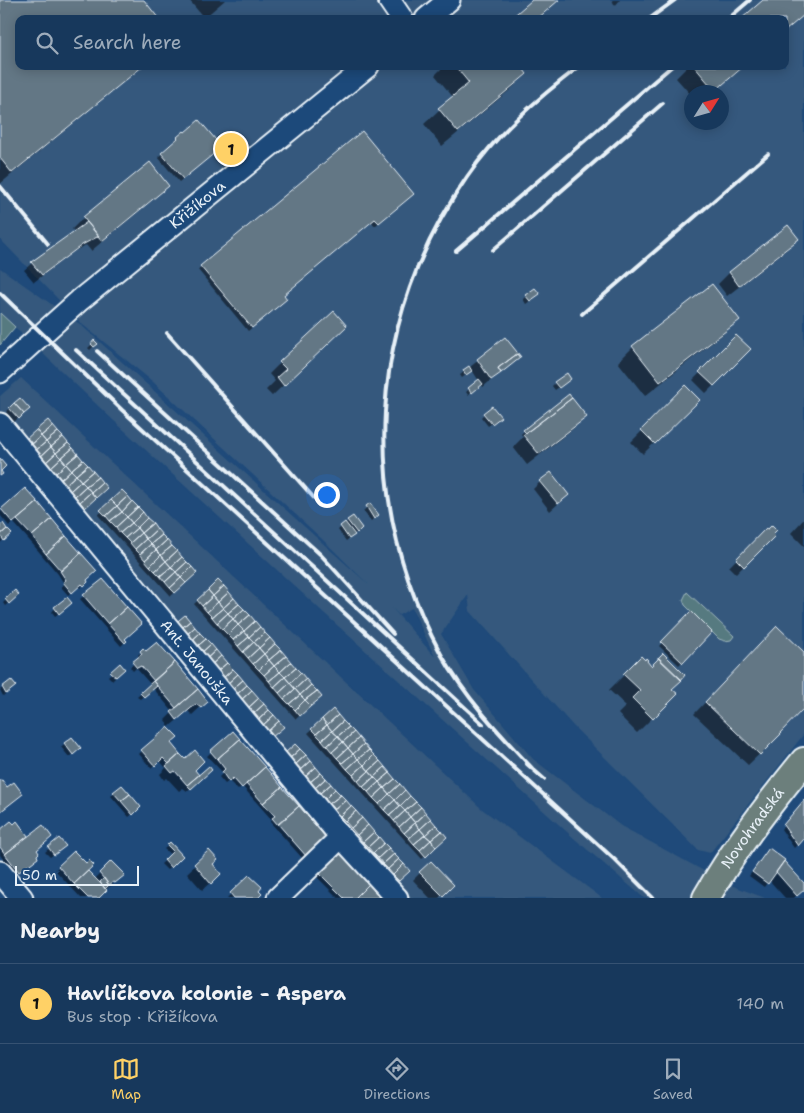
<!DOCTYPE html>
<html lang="en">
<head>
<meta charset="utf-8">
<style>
	:root { --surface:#17385c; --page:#244365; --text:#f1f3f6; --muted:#9eacbb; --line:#365272; --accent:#ffd166 }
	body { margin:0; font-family:"Shantell Sans",sans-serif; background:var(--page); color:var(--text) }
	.compass { position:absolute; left:684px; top:85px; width:45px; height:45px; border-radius:50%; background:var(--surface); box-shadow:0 2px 12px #0003; rotate:53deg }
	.scale { position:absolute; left:15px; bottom:12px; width:124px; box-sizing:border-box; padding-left:5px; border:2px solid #e8f1f8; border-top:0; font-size:14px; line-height:18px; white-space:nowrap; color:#e8f1f8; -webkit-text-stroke:4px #1f4a7a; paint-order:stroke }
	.you { position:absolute; left:326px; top:494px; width:18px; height:18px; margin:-12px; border:4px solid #fff; border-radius:50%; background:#1a73e8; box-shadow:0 0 0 8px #1a73e833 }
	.badge { display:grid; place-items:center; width:32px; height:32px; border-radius:50%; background:var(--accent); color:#111; font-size:16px; font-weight:700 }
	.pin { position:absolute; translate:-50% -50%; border:2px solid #fff; box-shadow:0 1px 5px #0006 }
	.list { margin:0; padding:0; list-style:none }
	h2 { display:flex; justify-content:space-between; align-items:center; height:65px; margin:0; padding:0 20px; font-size:21px }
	h2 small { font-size:16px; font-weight:400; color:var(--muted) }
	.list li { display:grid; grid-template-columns:32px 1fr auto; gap:15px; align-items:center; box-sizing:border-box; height:80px; padding:0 20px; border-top:1px solid var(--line) }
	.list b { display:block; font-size:19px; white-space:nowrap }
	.list p { margin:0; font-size:16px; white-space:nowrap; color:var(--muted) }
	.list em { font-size:16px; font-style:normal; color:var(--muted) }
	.icon { flex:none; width:28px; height:28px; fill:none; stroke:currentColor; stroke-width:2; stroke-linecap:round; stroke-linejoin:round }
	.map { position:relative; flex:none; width:804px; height:898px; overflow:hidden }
	.search { position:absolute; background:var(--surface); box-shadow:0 2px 12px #0003; left:15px; right:15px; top:15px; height:55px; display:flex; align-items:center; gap:12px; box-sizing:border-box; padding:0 18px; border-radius:10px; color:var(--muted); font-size:19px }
	.sheet { height:145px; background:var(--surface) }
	nav { display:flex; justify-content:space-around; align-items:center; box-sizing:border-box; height:70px; border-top:1px solid var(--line); background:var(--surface); font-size:14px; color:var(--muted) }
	nav a { display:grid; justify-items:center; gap:2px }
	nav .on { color:var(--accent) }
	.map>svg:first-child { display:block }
</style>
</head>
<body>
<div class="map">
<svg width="804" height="898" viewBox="0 0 804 898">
	<rect width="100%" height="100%" fill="#1f4a7a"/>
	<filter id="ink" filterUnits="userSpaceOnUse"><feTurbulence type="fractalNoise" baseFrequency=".02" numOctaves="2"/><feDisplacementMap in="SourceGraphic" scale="10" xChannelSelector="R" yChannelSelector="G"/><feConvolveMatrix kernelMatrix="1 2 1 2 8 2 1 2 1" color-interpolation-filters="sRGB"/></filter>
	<g filter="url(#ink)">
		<path fill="#34587d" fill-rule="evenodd" d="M 0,0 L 804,0 L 804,734 L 710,853 L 698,850 L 574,727 L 470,611 L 468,595 L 441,634 L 474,690 L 533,759 L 621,826 L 728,884 L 765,898 L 644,898 L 576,840 L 337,625 L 113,420 L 0,313 L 0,268 L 81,325 L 368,584 L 323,540 L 152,381 L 83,325 L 0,239 ZM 19,19 L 785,19 L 785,66 L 19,66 ZM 692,92 L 722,92 L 722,122 L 692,122 ZM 392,608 L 399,615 L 412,608 L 435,657 Z
			M 21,378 L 482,809 L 602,898 L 397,898 L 0,424 L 0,396 Z"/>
		<path fill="#567a80" stroke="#9fb6bc" d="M 0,313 L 15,327 L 0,345 Z
			M 687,592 L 734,636 L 731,640 L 725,641 L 719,639 L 685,605 L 683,600 Z"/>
		<path fill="#0007" d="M 0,0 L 142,0 L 19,19 L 19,66 L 143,66 L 0,184 Z
			M 189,0 L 225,0 L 204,18 Z
			M 612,0 L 620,0 L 615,6 Z
			M 444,66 L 519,66 L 526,74 L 511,89 L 442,146 L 424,124 L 453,97 L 435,75 Z
			M 688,66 L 744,66 L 714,92 L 692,92 L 692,96 L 676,78 Z
			M 185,134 L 217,151 L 179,182 L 158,157 L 175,142 L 174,141 L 178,137 Z
			M 149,163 L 168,186 L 156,197 L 91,251 L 86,245 L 73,252 L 34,282 L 24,270 L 32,263 L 75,232 L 72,229 L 83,218 Z
			M 409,197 L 375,226 L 371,221 L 283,295 L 282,302 L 248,331 L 198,270 L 201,266 Z
			M 797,239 L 786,250 L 727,296 L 718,284 L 730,272 Z
			M 526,296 L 535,297 L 526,304 L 523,299 Z
			M 738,319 L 723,334 L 645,396 L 618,362 L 633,347 Z
			M 334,337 L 272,396 L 266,390 L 275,381 L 269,374 L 280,363 Z
			M 736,337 L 749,350 L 706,393 L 693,380 Z
			M 505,339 L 496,376 L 483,387 L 481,384 L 468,395 L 466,392 L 479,381 L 472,370 L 462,378 L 460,375 Z
			M 94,342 L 96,344 L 90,350 L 88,348 Z
			M 566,382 L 555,390 L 552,386 L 555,383 Z
			M 686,387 L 698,400 L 643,454 L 631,442 Z
			M 20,400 L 28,409 L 14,422 L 6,412 Z
			M 484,414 L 496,420 L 488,426 L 481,417 Z
			M 585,417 L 574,428 L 527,465 L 513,447 L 523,437 L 521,434 L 524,431 Z
			M 22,444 L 106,488 L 81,510 Z
			M 540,482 L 568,495 L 550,511 L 533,489 Z
			M 25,490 L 95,571 L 85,580 L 83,585 L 80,588 L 78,586 L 68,595 L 61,587 L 64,584 L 58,574 L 29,540 L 13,522 L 9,526 L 0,515 L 0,512 Z
			M 122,492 L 196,573 L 171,596 L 98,515 Z
			M 370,505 L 374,518 L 371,521 L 363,511 Z
			M 804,519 L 804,546 L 791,533 Z
			M 348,521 L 357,532 L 346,541 L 338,530 Z
			M 0,527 L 10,534 L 0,543 Z
			M 766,529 L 773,536 L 736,574 L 729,567 Z
			M 103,580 L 126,641 L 121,646 L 80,599 Z
			M 218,582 L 320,697 L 296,719 L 194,604 Z
			M 14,598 L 5,606 L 3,603 L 6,600 Z
			M 67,607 L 55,616 L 52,612 L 55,608 Z
			M 691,613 L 711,632 L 679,665 L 659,646 Z
			M 766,639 L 804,653 L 804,707 L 771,743 L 748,765 L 694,714 Z
			M 143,650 L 207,701 L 192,715 L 188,711 L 169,727 L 165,720 L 173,712 L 153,688 L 140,699 L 137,697 L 151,685 L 136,668 L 133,671 L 130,667 L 139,658 L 138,655 Z
			M 641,658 L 676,694 L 637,733 L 618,714 L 626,706 L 609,690 Z
			M 120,665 L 123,669 L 112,680 L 108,676 Z
			M 10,682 L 11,689 L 3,696 L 0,690 Z
			M 333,711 L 446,837 L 422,859 L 308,733 Z
			M 233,732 L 322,842 L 303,859 L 270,822 L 272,820 L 242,786 L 238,790 L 229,781 L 225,784 L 219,777 L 223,773 L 207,756 Z
			M 170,743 L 199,776 L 208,773 L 187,791 L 183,788 L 179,791 L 167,778 L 164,780 L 160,774 L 166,768 L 159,760 L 151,768 L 139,754 L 142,751 Z
			M 64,744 L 76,751 L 69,757 L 61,747 Z
			M 295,745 L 408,871 L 395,883 L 282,757 Z
			M 122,786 L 136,811 L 129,817 L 111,796 Z
			M 804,802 L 804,837 L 794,848 L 781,829 Z
			M 17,823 L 35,850 L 33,861 L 15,875 L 0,855 L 0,831 Z
			M 59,840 L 61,849 L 50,857 L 45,852 Z
			M 170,844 L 182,856 L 167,870 L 161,864 L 171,855 L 164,849 Z
			M 209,852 L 212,881 L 202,890 L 187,873 Z
			M 74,853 L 87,871 L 95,879 L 111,862 L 123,874 L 97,898 L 81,898 L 55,870 Z
			M 766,853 L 804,885 L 804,888 L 794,898 L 785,898 L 769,880 L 764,887 L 749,876 Z
			M 340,855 L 381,898 L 338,898 L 317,877 Z
			M 430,863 L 452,885 L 439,898 L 430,898 L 413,880 Z
			M 249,877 L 257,898 L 227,898 L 231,894 Z"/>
		<path fill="#647785" stroke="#e8f1f8" d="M 0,0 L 144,0 L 159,19 L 19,19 L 19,66 L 143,66 L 12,173 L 0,158 Z
			M 532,0 L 559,0 L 537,19 L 510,19 Z
			M 763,0 L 804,0 L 804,15 L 785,31 L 785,19 L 741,19 Z
			M 455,66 L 521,66 L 527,74 L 458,132 L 438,108 L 469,83 Z
			M 694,66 L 744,66 L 715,91 Z
			M 199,120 L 222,147 L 183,179 L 161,153 L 178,138 L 177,137 L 184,131 L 185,132 Z
			M 362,131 L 414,194 L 379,223 L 375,219 L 284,295 L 287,299 L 252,328 L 200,266 Z
			M 150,162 L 169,186 L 102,241 L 83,217 Z
			M 87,222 L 99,236 L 82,245 L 42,275 L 31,262 Z
			M 788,225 L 799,239 L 739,286 L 729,272 Z
			M 712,284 L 740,320 L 660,382 L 632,346 Z
			M 535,288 L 540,294 L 530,301 L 525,295 Z
			M 334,311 L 347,326 L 284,386 L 277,377 L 286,369 L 279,362 Z
			M 736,335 L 751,349 L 714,386 L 699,372 Z
			M 505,337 L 521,357 L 517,354 L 498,368 L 501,373 L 491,380 L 477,359 Z
			M 94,340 L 98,344 L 94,347 L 91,344 Z
			M 517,354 L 520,358 L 501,373 L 498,368 Z
			M 469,366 L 472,371 L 466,375 L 463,370 Z
			M 567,373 L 571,379 L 559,388 L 554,382 Z
			M 479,379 L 483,384 L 472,393 L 468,388 Z
			M 685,385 L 700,400 L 655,444 L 641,430 Z
			M 569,394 L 572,398 L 526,433 L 523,430 Z
			M 20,398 L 30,409 L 24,414 L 14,403 Z
			M 572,398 L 587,417 L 539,454 L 523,435 Z
			M 14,403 L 24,414 L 19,419 L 9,408 Z
			M 492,406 L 501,417 L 492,424 L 483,413 Z
			M 48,420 L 53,426 L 41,436 L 36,430 Z
			M 53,426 L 58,432 L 46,442 L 41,436 Z
			M 36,430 L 41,436 L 30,446 L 25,440 Z
			M 58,432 L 63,437 L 51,447 L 46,442 Z
			M 41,436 L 46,442 L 35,451 L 30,446 Z
			M 63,437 L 68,443 L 56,453 L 51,447 Z
			M 46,442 L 51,447 L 40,457 L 35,451 Z
			M 68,443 L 73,448 L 61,458 L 56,453 Z
			M 51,447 L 56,453 L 45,463 L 40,457 Z
			M 73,448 L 78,454 L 66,464 L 61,458 Z
			M 56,453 L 61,458 L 50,468 L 45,463 Z
			M 78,454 L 83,460 L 71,470 L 66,464 Z
			M 61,458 L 66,464 L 55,474 L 50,468 Z
			M 0,459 L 6,466 L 1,471 L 3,474 L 0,476 Z
			M 83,460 L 88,465 L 76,475 L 71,470 Z
			M 66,464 L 71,470 L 60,480 L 55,474 Z
			M 88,465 L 93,471 L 81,481 L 76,475 Z
			M 71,470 L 76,475 L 65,485 L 60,480 Z
			M 93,471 L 98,477 L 86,486 L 81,481 Z
			M 551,472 L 569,495 L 558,504 L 539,481 Z
			M 76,475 L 81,481 L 70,491 L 65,485 Z
			M 98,477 L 102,482 L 91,492 L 86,486 Z
			M 81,481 L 86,486 L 75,496 L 70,491 Z
			M 102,482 L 107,488 L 96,498 L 91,492 Z
			M 86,486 L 91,492 L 80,502 L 75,496 Z
			M 25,488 L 38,502 L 13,523 L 1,509 Z
			M 122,490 L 128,496 L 117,506 L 111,500 Z
			M 91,492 L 96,498 L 85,508 L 80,502 Z
			M 128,496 L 132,501 L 122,512 L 117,506 Z
			M 111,500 L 117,506 L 106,516 L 100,510 Z
			M 132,501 L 138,507 L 127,517 L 122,512 Z
			M 38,502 L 52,519 L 32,536 L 17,520 Z
			M 370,503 L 379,515 L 374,519 L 366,506 Z
			M 117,506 L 122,512 L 110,521 L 106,516 Z
			M 138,507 L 143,512 L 132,523 L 127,517 Z
			M 122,512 L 127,517 L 116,527 L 110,521 Z
			M 143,512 L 147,518 L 137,528 L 132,523 Z
			M 353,516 L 362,528 L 357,533 L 347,520 Z
			M 127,517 L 132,523 L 120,533 L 116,527 Z
			M 147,518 L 153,523 L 141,533 L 137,528 Z
			M 52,519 L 66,536 L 46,554 L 32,536 Z
			M 345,522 L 355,535 L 349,539 L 340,526 Z
			M 3,523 L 7,529 L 0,535 L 0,525 Z
			M 132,523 L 137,528 L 125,538 L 120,533 Z
			M 153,523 L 157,529 L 146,539 L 141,533 Z
			M 772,525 L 777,530 L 773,534 L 775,536 L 744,567 L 736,559 L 766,528 L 768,529 Z
			M 137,528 L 141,533 L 130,543 L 125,538 Z
			M 7,529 L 12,534 L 4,541 L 0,535 Z
			M 157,529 L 162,535 L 151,544 L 146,539 Z
			M 141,533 L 146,539 L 135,549 L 130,543 Z
			M 162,535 L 167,540 L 156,550 L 151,544 Z
			M 66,536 L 81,553 L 61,571 L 46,554 Z
			M 146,539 L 151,544 L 140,554 L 135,549 Z
			M 167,540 L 172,546 L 161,555 L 156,550 Z
			M 151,544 L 156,550 L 145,560 L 140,554 Z
			M 172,546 L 177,551 L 166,561 L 161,555 Z
			M 156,550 L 161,555 L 150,566 L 145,560 Z
			M 177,551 L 182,557 L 171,567 L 166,561 Z
			M 81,553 L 97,571 L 87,580 L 88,582 L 84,586 L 82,584 L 72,593 L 63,582 L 66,580 L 60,571 Z
			M 161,555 L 166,561 L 155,571 L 150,566 Z
			M 182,557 L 187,562 L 176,572 L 171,567 Z
			M 166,561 L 171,567 L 160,576 L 155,571 Z
			M 187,562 L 192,567 L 181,578 L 176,572 Z
			M 171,567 L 176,572 L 165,582 L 160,576 Z
			M 192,567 L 197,573 L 186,583 L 181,578 Z
			M 176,572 L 181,578 L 170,588 L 165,582 Z
			M 181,578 L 186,583 L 175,593 L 170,588 Z
			M 103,579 L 127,607 L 108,624 L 83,595 Z
			M 218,580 L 224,586 L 213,596 L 208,590 Z
			M 224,586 L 229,592 L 218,602 L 213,596 Z
			M 15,590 L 19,595 L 9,604 L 5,599 Z
			M 208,590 L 213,596 L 202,606 L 197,600 Z
			M 229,592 L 234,598 L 223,608 L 218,602 Z
			M 213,596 L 218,602 L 207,612 L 202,606 Z
			M 67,597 L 72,603 L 59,614 L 54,607 Z
			M 234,598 L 239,604 L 228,613 L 223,608 Z
			M 218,602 L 223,608 L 212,617 L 207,612 Z
			M 239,604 L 244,609 L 233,619 L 228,613 Z
			M 127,607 L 142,624 L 125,639 L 127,641 L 125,643 L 108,624 Z
			M 223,608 L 228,613 L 217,623 L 212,617 Z
			M 244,609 L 250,615 L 238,625 L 233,619 Z
			M 691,611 L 712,632 L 683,663 L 661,642 Z
			M 228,613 L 233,619 L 222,629 L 217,623 Z
			M 185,615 L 190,621 L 178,631 L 173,625 Z
			M 250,615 L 255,621 L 244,631 L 238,625 Z
			M 233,619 L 238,625 L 228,635 L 222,629 Z
			M 190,621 L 195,627 L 184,637 L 178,631 Z
			M 255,621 L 260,627 L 249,637 L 244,631 Z
			M 238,625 L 244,631 L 233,640 L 228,635 Z
			M 777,626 L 804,652 L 804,708 L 780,733 L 781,734 L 760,755 L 705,702 Z
			M 195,627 L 200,633 L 189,643 L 184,637 Z
			M 260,627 L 265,633 L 254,642 L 249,637 Z
			M 244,631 L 249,637 L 238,646 L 233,640 Z
			M 200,633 L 206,639 L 194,649 L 189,643 Z
			M 265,633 L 270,638 L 259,648 L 254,642 Z
			M 249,637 L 254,642 L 243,652 L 238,646 Z
			M 270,638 L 275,644 L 264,654 L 259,648 Z
			M 206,639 L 211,644 L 199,655 L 194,649 Z
			M 157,642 L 175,662 L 154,681 L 141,666 L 137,668 L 132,662 L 142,654 L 140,651 L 143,648 L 146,651 Z
			M 254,642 L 259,648 L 248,658 L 243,652 Z
			M 211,644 L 216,650 L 204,661 L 199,655 Z
			M 275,644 L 281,650 L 269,660 L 264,654 Z
			M 259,648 L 264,654 L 253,664 L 248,658 Z
			M 216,650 L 221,656 L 209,667 L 204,661 Z
			M 281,650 L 286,656 L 274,666 L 269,660 Z
			M 663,653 L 685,675 L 681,680 L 658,658 Z
			M 264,654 L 269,660 L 259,670 L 253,664 Z
			M 221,656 L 227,663 L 215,673 L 209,667 Z
			M 286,656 L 291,662 L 280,672 L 274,666 Z
			M 641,656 L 645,660 L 646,658 L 648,660 L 647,661 L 651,666 L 658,659 L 658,657 L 682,680 L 672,689 L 678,694 L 653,719 L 632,698 L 640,690 L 623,674 Z
			M 269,660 L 274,666 L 264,675 L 259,670 Z
			M 175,662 L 198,689 L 176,708 L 153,681 Z
			M 291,662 L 296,668 L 285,677 L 280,672 Z
			M 120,663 L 125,669 L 116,677 L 110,672 Z
			M 227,663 L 233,669 L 221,680 L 215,673 Z
			M 274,666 L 280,672 L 269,681 L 264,675 Z
			M 296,668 L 301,673 L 290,683 L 285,677 Z
			M 233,669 L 238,674 L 226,685 L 221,680 Z
			M 280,672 L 285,677 L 274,687 L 269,681 Z
			M 301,673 L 306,679 L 295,689 L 290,683 Z
			M 238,674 L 243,680 L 230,691 L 226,685 Z
			M 285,677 L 290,683 L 279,693 L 274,687 Z
			M 306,679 L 311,685 L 300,695 L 295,689 Z
			M 11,680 L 16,686 L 6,694 L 2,687 Z
			M 243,680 L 247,685 L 235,696 L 230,691 Z
			M 153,681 L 157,686 L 144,697 L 140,693 Z
			M 290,683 L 295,689 L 284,699 L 279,693 Z
			M 247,685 L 252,690 L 240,701 L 235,696 Z
			M 311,685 L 317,691 L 305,700 L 300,695 Z
			M 198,689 L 208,702 L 201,708 L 196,704 L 177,720 L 171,712 Z
			M 295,689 L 300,695 L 289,704 L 284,699 Z
			M 252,690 L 259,698 L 247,709 L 240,701 Z
			M 317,691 L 322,697 L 311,706 L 305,700 Z
			M 300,695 L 305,700 L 295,710 L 289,704 Z
			M 259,698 L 264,704 L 252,715 L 247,709 Z
			M 305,700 L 311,706 L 300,716 L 295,710 Z
			M 264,704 L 269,710 L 257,721 L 252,715 Z
			M 333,709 L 338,715 L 327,725 L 322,719 Z
			M 269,710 L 274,715 L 262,726 L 257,721 Z
			M 274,715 L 279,721 L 267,732 L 262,726 Z
			M 338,715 L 343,721 L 332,731 L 327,725 Z
			M 322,719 L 327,725 L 316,734 L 311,729 Z
			M 279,721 L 284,727 L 272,737 L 267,732 Z
			M 343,721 L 349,727 L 338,736 L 332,731 Z
			M 327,725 L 332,731 L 322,740 L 316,734 Z
			M 168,727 L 178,737 L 171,743 L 180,754 L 169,764 L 163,758 L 155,766 L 141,750 Z
			M 349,727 L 354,732 L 343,742 L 338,736 Z
			M 233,731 L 240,739 L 217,759 L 210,751 Z
			M 332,731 L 338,736 L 327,746 L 322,740 Z
			M 354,732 L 359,738 L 348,748 L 343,742 Z
			M 338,736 L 343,742 L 332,752 L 327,746 Z
			M 72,737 L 81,748 L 73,755 L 64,743 Z
			M 359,738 L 364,744 L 353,754 L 348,748 Z
			M 240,739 L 265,767 L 242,788 L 233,778 L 229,782 L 222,772 L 225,769 L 217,759 Z
			M 343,742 L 348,748 L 337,758 L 332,752 Z
			M 295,744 L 300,749 L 289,759 L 285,753 Z
			M 364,744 L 369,750 L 358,759 L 353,754 Z
			M 348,748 L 353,754 L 342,763 L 337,758 Z
			M 300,749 L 306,755 L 295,765 L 289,759 Z
			M 195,750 L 204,761 L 195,770 L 199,775 L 187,785 L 175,771 L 172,773 L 166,766 L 180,754 L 185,759 Z
			M 369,750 L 374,755 L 364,765 L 358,759 Z
			M 353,754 L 358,759 L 347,769 L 342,763 Z
			M 306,755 L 311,761 L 300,771 L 295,765 Z
			M 374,755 L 380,761 L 369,771 L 364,765 Z
			M 358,759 L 364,765 L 353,775 L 347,769 Z
			M 311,761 L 316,767 L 305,777 L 300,771 Z
			M 380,761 L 385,767 L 374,777 L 369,771 Z
			M 364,765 L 369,771 L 358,781 L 353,775 Z
			M 209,766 L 212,770 L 191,789 L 187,785 Z
			M 265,767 L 282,787 L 263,803 L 246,784 Z
			M 316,767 L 321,773 L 310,782 L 305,777 Z
			M 385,767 L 390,773 L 379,782 L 374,777 Z
			M 369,771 L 374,777 L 363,787 L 358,781 Z
			M 321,773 L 326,778 L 315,788 L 310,782 Z
			M 390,773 L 395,779 L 384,788 L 379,782 Z
			M 374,777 L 379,782 L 368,792 L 363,787 Z
			M 326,778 L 331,784 L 320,793 L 315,788 Z
			M 395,779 L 400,784 L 389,794 L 384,788 Z
			M 2,780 L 7,787 L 14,782 L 23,794 L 0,812 L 0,781 Z
			M 379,782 L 384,788 L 373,798 L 368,792 Z
			M 331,784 L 335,789 L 325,799 L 320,793 Z
			M 400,784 L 405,790 L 395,800 L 389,794 Z
			M 122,785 L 130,794 L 121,801 L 113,792 Z
			M 282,787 L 299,806 L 278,825 L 272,818 L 275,816 L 263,803 Z
			M 384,788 L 389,794 L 379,804 L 373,798 Z
			M 335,789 L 341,795 L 329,804 L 325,799 Z
			M 405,790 L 410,796 L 400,806 L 395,800 Z
			M 130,794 L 141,807 L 133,815 L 121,801 Z
			M 389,794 L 395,800 L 384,810 L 379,804 Z
			M 341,795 L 346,800 L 334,810 L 329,804 Z
			M 410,796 L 416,802 L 405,811 L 400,806 Z
			M 346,800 L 351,806 L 340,816 L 334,810 Z
			M 395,800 L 400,806 L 389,815 L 384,810 Z
			M 804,800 L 804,839 L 798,846 L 783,825 Z
			M 416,802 L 421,807 L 410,817 L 405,811 Z
			M 299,806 L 327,839 L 307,857 L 278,824 Z
			M 351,806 L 356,811 L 345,821 L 340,816 Z
			M 400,806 L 405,811 L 394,821 L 389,815 Z
			M 421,807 L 426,813 L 415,823 L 410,817 Z
			M 356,811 L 362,818 L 351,828 L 345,821 Z
			M 405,811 L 410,817 L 399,827 L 394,821 Z
			M 426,813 L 431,819 L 420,829 L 415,823 Z
			M 410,817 L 415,823 L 404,833 L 399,827 Z
			M 362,818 L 368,825 L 357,835 L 351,828 Z
			M 431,819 L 436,825 L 425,835 L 420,829 Z
			M 11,821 L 14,824 L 17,821 L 28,836 L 5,854 L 0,847 L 0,830 Z
			M 415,823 L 420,829 L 409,838 L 404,833 Z
			M 43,825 L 52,837 L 37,850 L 39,853 L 37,855 L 38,858 L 19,872 L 5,854 Z
			M 368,825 L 374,832 L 363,842 L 357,835 Z
			M 436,825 L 442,831 L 431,840 L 425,835 Z
			M 420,829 L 425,835 L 414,844 L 409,838 Z
			M 442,831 L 447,837 L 436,847 L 431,840 Z
			M 374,832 L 379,837 L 368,847 L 363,842 Z
			M 425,835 L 431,840 L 420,850 L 414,844 Z
			M 379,837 L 384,843 L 373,853 L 368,847 Z
			M 59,838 L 66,846 L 54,855 L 48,847 Z
			M 431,840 L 436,847 L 426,857 L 420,850 Z
			M 170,842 L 183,856 L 171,868 L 164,860 L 173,851 L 167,845 Z
			M 384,843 L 389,848 L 378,858 L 373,853 Z
			M 389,848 L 394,854 L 383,864 L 378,858 Z
			M 769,848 L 785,860 L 768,884 L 752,872 Z
			M 209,850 L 218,860 L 213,864 L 221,874 L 211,884 L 194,864 Z
			M 74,851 L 86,863 L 89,860 L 94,865 L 74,884 L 58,866 Z
			M 340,853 L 369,884 L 355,898 L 344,898 L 319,873 Z
			M 394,854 L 399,859 L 388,869 L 383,864 Z
			M 399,859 L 404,864 L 393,875 L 388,869 Z
			M 111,861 L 125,875 L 115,883 L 113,882 L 109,885 L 99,873 Z
			M 431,861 L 454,885 L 443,896 L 419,872 Z
			M 784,861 L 804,883 L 804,890 L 797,896 L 776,872 Z
			M 404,864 L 410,871 L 399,881 L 393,875 Z
			M 88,871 L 107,890 L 99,898 L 88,898 L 74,884 Z
			M 249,875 L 262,887 L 259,891 L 262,894 L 258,898 L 234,898 L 230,893 Z
			M 104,878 L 109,885 L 105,889 L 100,882 Z
			M 369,884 L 383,898 L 355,898 Z"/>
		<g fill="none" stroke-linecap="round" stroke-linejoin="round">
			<defs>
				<g id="minor">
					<path d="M 389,0 L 402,19"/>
					<path d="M 426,19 L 449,0"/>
					<path id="s1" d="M 0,372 L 80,300 L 368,66"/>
					<path id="s2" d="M 0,424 L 341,837 L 397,898"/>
					<path d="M 0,872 L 22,898"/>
					<path d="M 278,898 L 341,837"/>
				</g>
				<g id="major">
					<path id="s3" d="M 706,898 C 734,849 768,805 804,761"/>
				</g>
			</defs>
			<use href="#minor" stroke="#e8f1f8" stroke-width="25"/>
			<use href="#major" stroke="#e8f1f8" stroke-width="30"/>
			<use href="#minor" stroke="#1f4a7a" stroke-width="21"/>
			<use href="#major" stroke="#6c7f7c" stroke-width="26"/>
			<path stroke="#e8f1f8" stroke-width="4" d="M 649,19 L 675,0
				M 728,19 L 750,0
				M 0,186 L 48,244
				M 493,250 L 663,103
				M 456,251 L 672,66
				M 0,293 L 122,410 L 614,859 L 653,898
				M 582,314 L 768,154
				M 167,333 L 314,498
				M 76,350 L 483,724
				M 97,351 L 321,555 L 393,634
				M 527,764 L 544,779
				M 532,768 C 498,732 465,697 441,654 C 357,499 367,322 467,177 C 497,133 538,98 580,66"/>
		</g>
	</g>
	<g text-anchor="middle" stroke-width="4" stroke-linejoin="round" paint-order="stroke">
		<g font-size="15" fill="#e8f1f8" stroke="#1f4a7a">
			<text dy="5" stroke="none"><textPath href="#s1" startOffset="259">Křižíkova</textPath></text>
			<text dy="5" stroke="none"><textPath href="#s2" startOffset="309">Ant. Janouška</textPath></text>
			<text dy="5" stroke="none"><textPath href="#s3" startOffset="84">Novohradská</textPath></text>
		</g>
	</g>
</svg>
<svg class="compass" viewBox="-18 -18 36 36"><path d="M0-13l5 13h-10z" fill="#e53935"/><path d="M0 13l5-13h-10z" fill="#9eacbb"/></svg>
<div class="scale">50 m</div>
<div class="you"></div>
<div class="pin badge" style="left:231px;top:149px">1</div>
<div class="search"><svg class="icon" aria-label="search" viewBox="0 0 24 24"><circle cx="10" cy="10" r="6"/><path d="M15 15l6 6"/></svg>Search here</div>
</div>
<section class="sheet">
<h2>Nearby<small></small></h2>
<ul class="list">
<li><span class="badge">1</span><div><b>Havlíčkova kolonie - Aspera</b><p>Bus stop · Křižíkova</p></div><em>140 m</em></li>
</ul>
</section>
<nav>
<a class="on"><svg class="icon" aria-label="map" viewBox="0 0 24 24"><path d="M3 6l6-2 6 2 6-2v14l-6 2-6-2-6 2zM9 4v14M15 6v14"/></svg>Map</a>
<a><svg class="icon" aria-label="directions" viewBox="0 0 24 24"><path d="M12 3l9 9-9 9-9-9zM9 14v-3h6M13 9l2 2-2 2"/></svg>Directions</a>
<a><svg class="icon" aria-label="saved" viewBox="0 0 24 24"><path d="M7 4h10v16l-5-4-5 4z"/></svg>Saved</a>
</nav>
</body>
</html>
